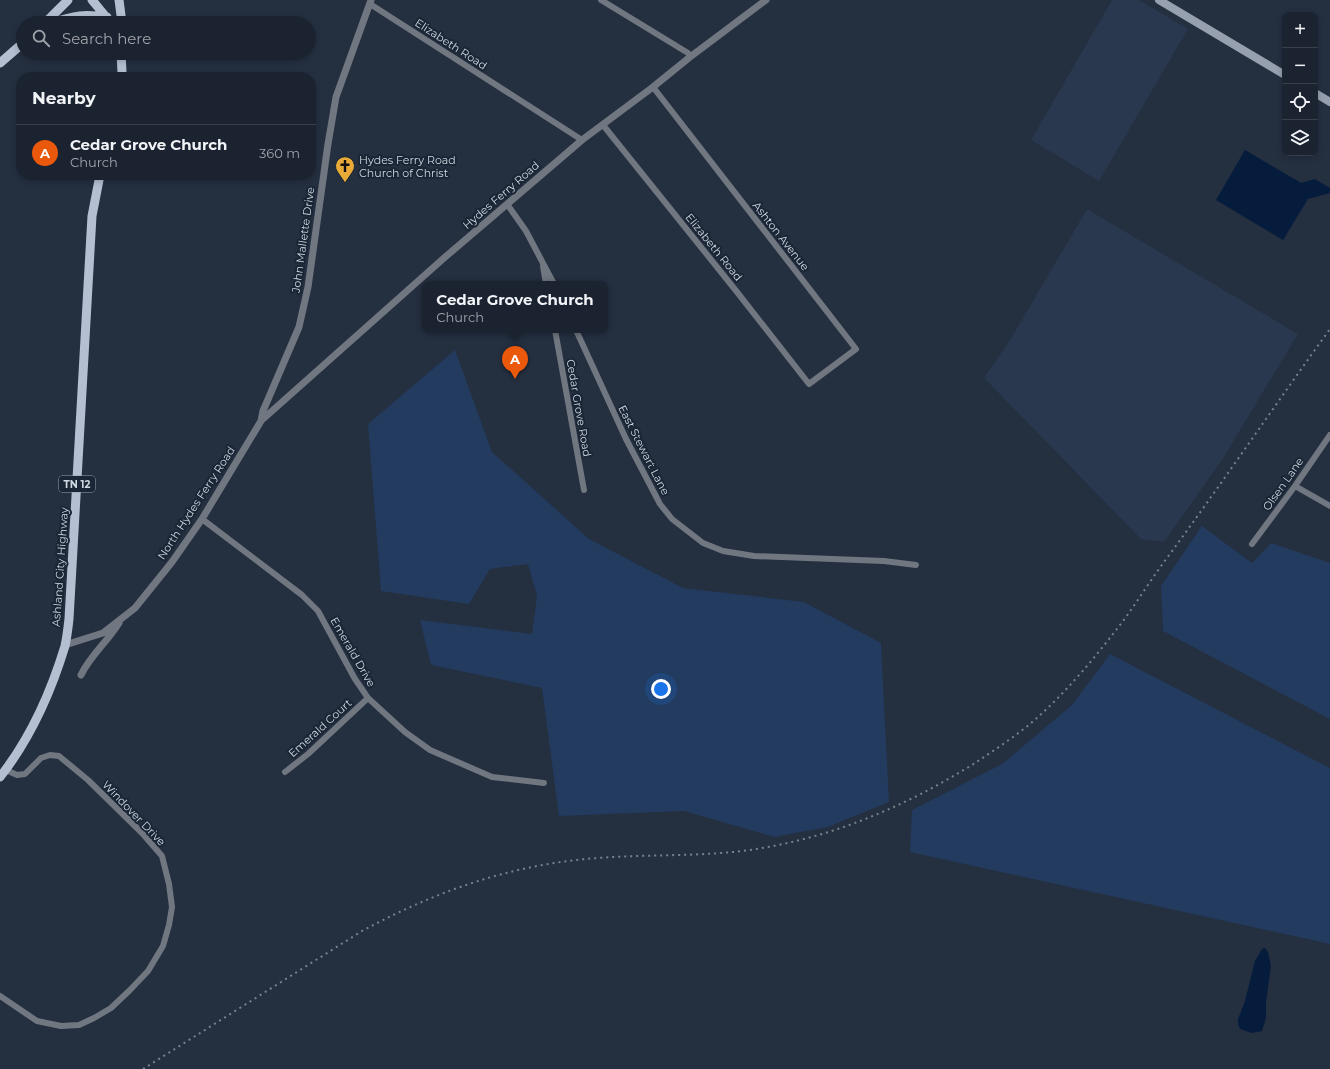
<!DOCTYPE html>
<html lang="en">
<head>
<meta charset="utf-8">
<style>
	:root { --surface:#1b2330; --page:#282f3c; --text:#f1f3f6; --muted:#a0a4ab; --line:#39404c; --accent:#ea580c }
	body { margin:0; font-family:Montserrat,sans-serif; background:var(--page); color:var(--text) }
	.controls { position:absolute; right:12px; top:12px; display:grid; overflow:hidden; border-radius:8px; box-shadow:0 2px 6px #0003 }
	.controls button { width:36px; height:36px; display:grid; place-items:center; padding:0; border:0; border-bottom:1px solid var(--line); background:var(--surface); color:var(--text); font:20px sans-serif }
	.you { position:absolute; left:661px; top:689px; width:14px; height:14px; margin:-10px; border:3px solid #fff; border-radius:50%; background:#1a73e8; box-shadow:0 0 0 6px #1a73e833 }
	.badge { display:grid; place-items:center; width:26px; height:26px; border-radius:50%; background:var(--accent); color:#fff; font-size:13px; font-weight:700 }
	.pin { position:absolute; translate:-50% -33px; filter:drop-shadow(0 1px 2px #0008) }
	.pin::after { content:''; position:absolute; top:21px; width:14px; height:12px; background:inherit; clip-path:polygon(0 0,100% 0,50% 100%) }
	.popup { position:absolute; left:422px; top:281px; width:186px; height:52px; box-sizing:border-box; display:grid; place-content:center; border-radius:8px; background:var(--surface); filter:drop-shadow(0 1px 3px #0005); font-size:13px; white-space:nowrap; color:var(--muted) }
	.popup b { font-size:15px; color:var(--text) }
	.popup::after { content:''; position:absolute; left:50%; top:100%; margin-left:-8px; border:8px solid transparent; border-top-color:var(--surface) }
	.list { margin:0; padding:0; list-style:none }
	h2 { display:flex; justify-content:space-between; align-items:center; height:52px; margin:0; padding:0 16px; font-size:17px }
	h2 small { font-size:13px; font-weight:400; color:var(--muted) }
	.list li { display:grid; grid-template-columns:26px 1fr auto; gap:12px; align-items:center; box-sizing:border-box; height:56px; padding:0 16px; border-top:1px solid var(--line) }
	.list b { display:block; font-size:15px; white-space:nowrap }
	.list p { margin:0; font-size:13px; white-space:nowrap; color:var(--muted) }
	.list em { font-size:13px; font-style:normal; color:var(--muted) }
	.icon { flex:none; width:22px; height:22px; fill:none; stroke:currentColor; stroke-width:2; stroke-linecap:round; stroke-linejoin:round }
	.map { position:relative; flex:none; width:1330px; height:1069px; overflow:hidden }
	.search { position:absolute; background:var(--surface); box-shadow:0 2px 6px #0003; left:16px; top:16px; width:300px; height:44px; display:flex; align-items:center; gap:10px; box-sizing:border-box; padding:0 14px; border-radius:22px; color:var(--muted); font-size:15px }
	.panel { position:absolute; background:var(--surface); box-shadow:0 2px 6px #0003; left:16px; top:72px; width:300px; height:108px; border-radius:16px }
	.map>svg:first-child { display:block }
</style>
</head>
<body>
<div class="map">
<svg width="1330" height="1069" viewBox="0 0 1330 1069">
	<rect width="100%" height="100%" fill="#242f40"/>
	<path fill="#29384e" d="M 1112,0 L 1139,0 L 1188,29 L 1099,181 L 1031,140 Z
		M 1087,209 L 1298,334 L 1222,460 L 1164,542 L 1141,539 L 984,378 L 1010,340 Z"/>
	<path fill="#233b5e" d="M 455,350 L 492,452 L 589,539 L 683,588 L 804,602 L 881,643 L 889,802 L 828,827 L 774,837 L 684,811 L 559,816 L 542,688 L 431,665 L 420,620 L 532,634 L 537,596 L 528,564 L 490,569 L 469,604 L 381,591 L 368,424 Z
		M 1202,526 L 1252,563 L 1271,543 L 1330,563 L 1330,719 L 1163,631 L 1161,586 Z
		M 1110,654 L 1330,768 L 1330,944 L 910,852 L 912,810 L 1002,764 L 1072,705 Z"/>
	<path fill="#061c3d" d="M 1245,150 L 1301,183 L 1315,179 L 1330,188 L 1330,193 L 1308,199 L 1283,240 L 1216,200 Z
		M 1265,948 L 1268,952 L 1271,966 L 1266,1002 L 1266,1018 L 1262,1031 L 1252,1033 L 1240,1029 L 1238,1024 L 1238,1019 L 1245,1001 L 1255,961 L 1262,949 Z"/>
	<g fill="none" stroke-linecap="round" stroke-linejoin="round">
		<path stroke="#717780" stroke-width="6" d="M 601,0 L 688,53 L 690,57
			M 370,4 L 582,140
			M 603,125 L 737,292 L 809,384 L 856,349 L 653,87
			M 507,204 L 526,231 L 554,284
			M 543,266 L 546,284
			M 555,330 L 584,490
			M 576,330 L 626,439 L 660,504 L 672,519 L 703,543 L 723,551 L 754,556 L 884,561 L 916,565
			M 1295,486 L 1330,506
			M 202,519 L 302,595 L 318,611 L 355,679 L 368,698 L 405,732 L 430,750 L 492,777 L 544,783
			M 1252,544 L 1295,486 L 1330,435
			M 285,772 L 308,754 L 368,698
			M 0,996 L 37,1021 L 61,1026 L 79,1025 L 94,1018 L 111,1008 L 130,990 L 148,971 L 163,946 L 169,925 L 172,907 L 169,884 L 162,856 L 142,833 L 88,780 L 59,756 L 50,755 L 41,758 L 25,774 L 17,775 L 6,770"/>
		<path stroke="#717780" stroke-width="7" d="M 263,419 L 444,258 L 582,140 L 653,87 L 690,57 L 766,0
			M 65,645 L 103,633 L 135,608 L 172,562 L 202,519 L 261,421 L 263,411 L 299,327 L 308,287 L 328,144 L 336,97 L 371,0
			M 81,675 C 90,656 108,641 119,623"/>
		<path stroke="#97a0ae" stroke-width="8" d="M 1159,0 L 1285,75
			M 1315,93 L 1330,102"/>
		<path stroke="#b4c0d2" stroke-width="9" d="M 92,0 L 111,23
			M 119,0 L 122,23
			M 45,23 L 68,0
			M 52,23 C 75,15 84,14 107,17
			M 121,53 L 122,72 L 121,77
			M 0,63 L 23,43
			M 0,777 C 30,739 51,692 65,646 C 67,637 68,628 69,619 L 92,216 L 100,175"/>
		<path stroke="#78828f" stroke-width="2" stroke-dasharray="2 4" stroke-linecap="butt" d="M 143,1069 L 362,931 C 436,891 513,864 598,858 C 649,854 699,857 750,850 C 831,838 905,807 975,763 C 996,749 1019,734 1038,717 C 1070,688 1097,655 1123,621 C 1137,602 1150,581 1164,562 C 1221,485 1274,406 1330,329"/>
	</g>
	<defs>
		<symbol id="church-pin" viewBox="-11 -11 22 30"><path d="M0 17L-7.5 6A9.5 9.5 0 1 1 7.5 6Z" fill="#eaaa38" stroke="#1a2535"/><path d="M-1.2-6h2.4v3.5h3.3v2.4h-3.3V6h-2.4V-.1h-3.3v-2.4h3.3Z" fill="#111"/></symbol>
	</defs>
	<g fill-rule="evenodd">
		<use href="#church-pin" x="334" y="155" width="22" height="30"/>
	</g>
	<g text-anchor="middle" stroke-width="4" stroke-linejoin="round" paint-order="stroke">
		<rect fill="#1a2535" stroke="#99a2ad" stroke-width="1" x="59" y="476" width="36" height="16" rx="3"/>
		<g font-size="10" font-weight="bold" fill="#cfd7e1">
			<text x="77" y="488">TN 12</text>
		</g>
		<g font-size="11" fill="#cfd7e1" stroke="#1a2535">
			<text transform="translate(451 44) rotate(33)" y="4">Elizabeth Road</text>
			<text transform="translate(501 195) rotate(-41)" y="4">Hydes Ferry Road</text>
			<text transform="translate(781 236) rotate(52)" y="4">Ashton Avenue</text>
			<text transform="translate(303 240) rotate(-82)" y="4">John Mallette Drive</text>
			<text transform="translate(714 247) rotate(51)" y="4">Elizabeth Road</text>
			<text transform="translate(579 408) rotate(80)" y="4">Cedar Grove Road</text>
			<text transform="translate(644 450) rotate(63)" y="4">East Stewart Lane</text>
			<text transform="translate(1283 484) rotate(-55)" y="4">Olsen Lane</text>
			<text transform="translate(196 503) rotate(-57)" y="4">North Hydes Ferry Road</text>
			<text transform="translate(60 567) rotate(-86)" y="4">Ashland City Highway</text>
			<text transform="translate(353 652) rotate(60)" y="4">Emerald Drive</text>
			<text transform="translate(320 728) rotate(-42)" y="4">Emerald Court</text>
			<text transform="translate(134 813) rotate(46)" y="4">Windover Drive</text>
		</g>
		<g font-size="11" fill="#cfd7e1" stroke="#1a2535" text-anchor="start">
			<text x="359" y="164">Hydes Ferry Road<tspan x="359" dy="13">Church of Christ</tspan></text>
		</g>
	</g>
</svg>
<div class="controls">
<button>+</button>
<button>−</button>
<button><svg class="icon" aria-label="locate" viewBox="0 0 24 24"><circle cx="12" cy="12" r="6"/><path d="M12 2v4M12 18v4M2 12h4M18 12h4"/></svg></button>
<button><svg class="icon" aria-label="layers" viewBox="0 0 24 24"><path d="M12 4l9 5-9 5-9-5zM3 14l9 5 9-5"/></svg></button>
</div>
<div class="you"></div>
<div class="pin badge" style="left:515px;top:379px">A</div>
<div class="popup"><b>Cedar Grove Church</b>Church</div>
<div class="search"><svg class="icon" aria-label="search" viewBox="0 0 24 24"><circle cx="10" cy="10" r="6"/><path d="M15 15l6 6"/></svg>Search here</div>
<section class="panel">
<h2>Nearby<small></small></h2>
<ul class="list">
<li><span class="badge">A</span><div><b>Cedar Grove Church</b><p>Church</p></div><em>360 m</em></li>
</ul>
</section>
</div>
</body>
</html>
